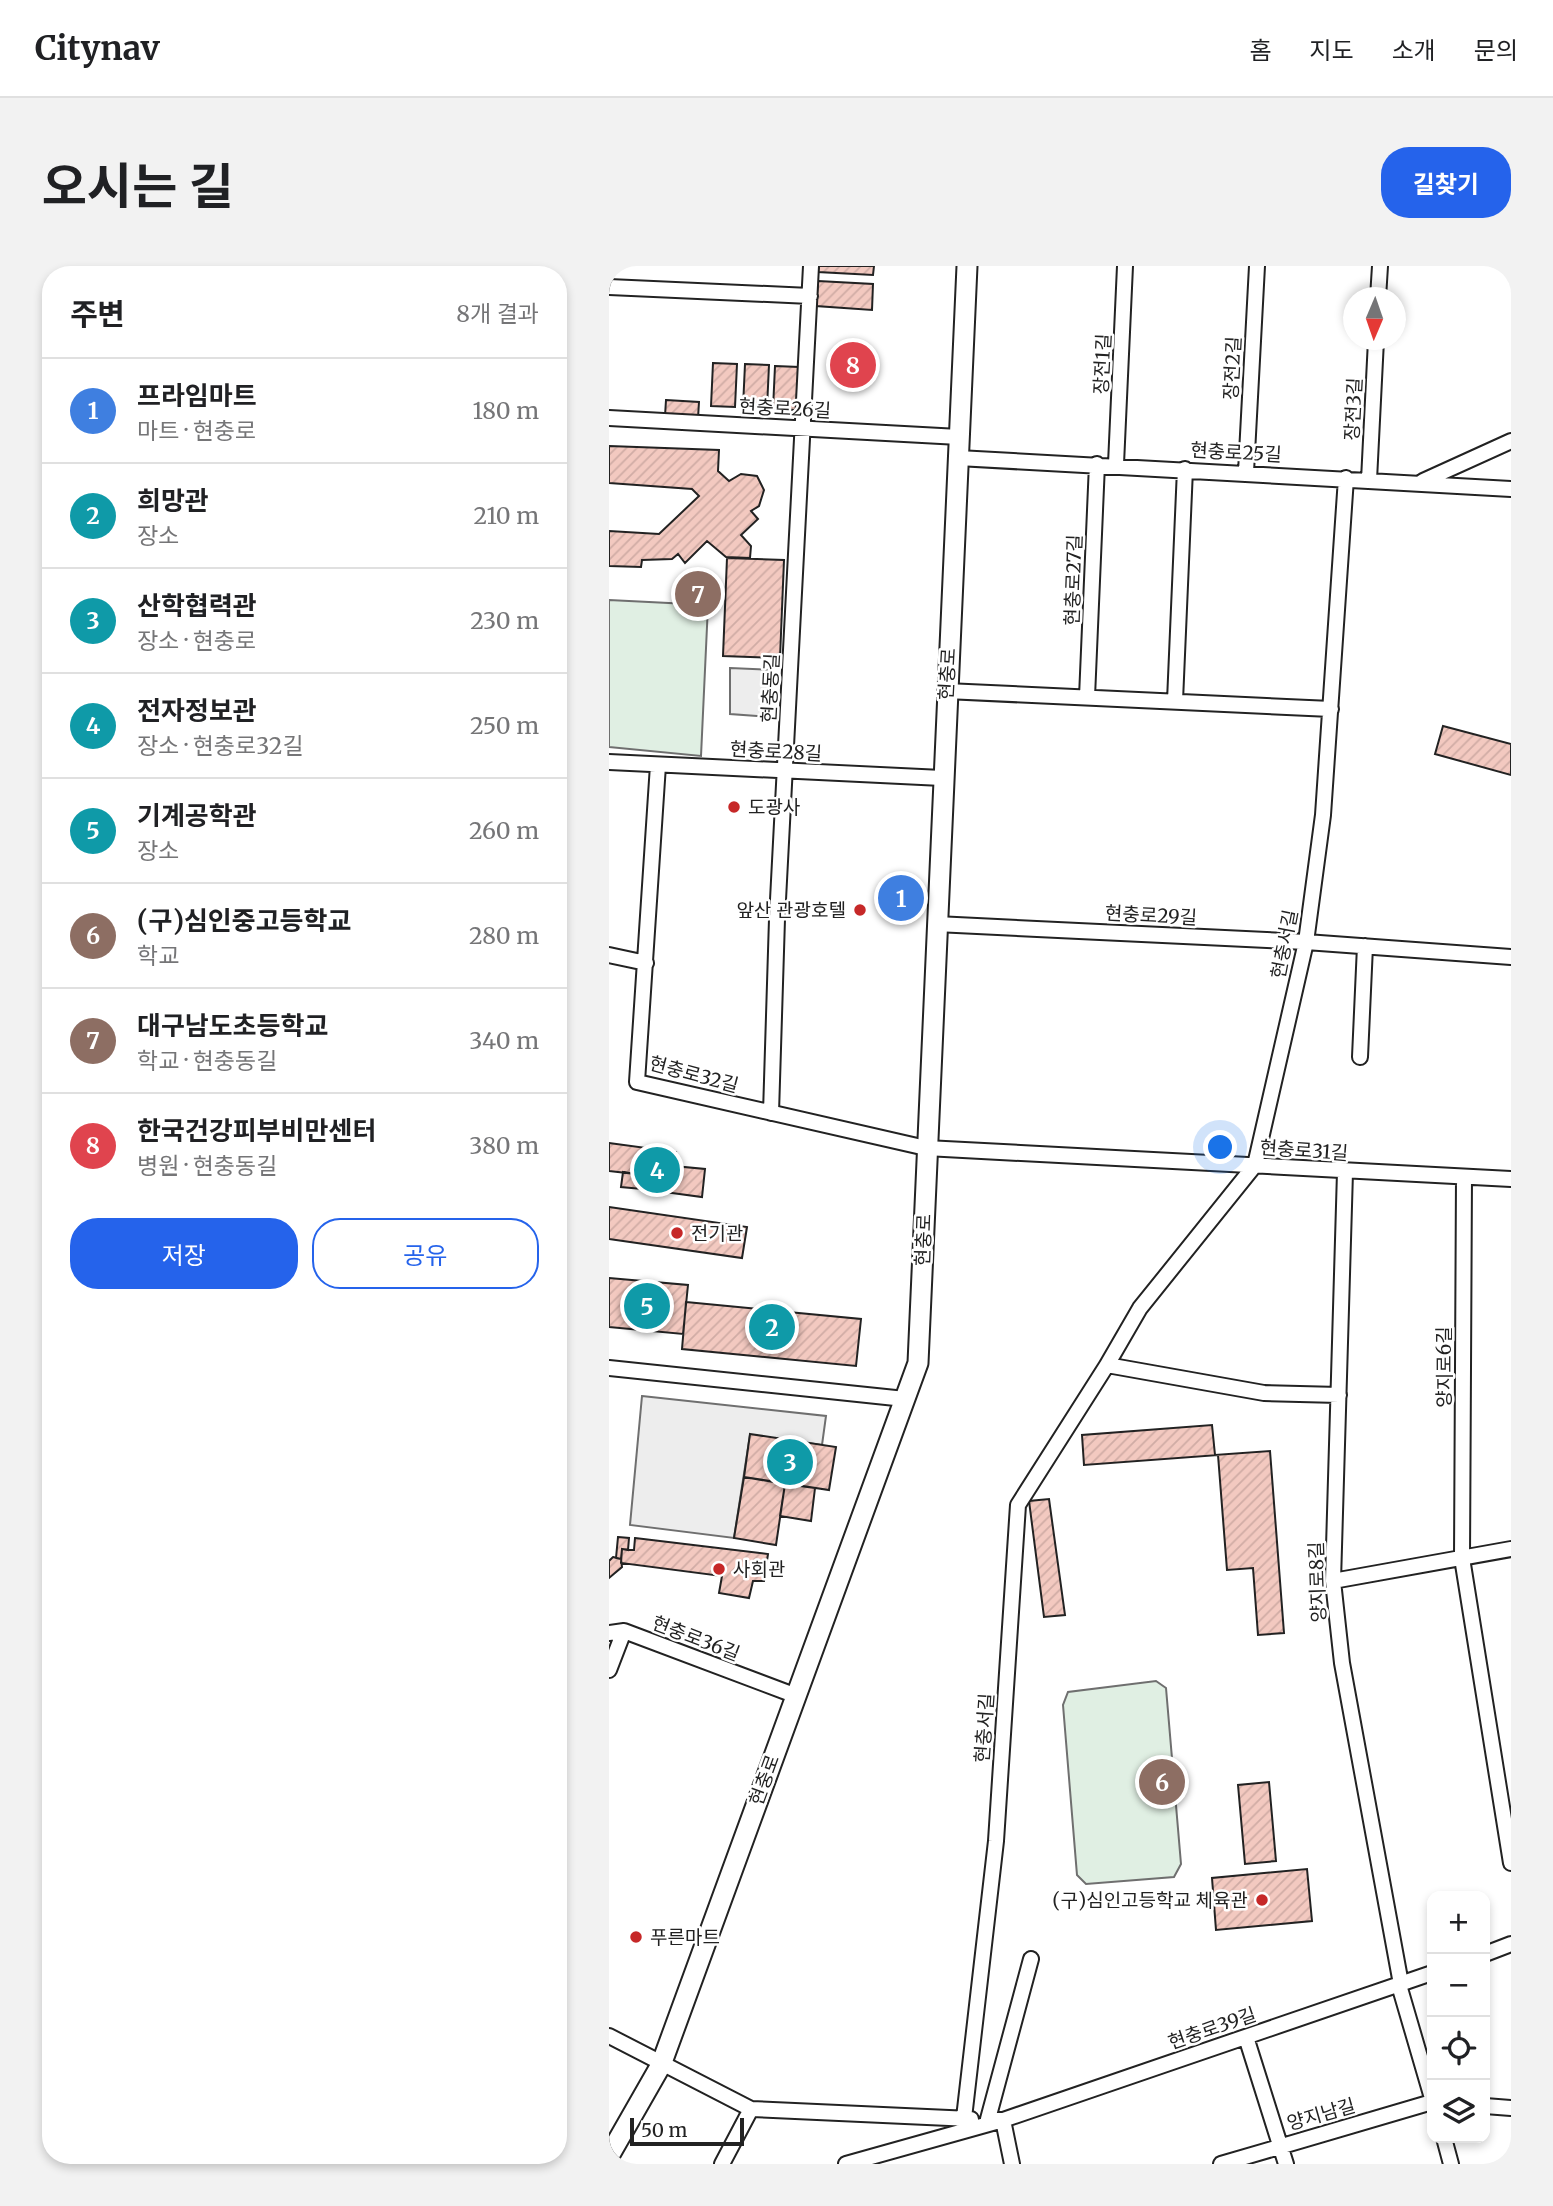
<!DOCTYPE html>
<html lang="ko">
<head>
<meta charset="utf-8">
<style>
	:root { --surface:#fff; --page:#f2f2f2; --text:#202124; --muted:#757577; --line:#e0e0e0; --accent:#2563eb }
	body { margin:0; font-family:Merriweather,"Noto Sans KR",serif; background:var(--page); color:var(--text) }
	.controls { position:absolute; right:21px; bottom:21px; display:grid; overflow:hidden; border-radius:14px; box-shadow:0 4px 10px #0003 }
	.controls button { width:63px; height:63px; display:grid; place-items:center; padding:0; border:0; border-bottom:2px solid var(--line); background:var(--surface); color:var(--text); font:35px sans-serif }
	.compass { position:absolute; left:734px; top:21px; width:63px; height:63px; border-radius:50%; background:var(--surface); box-shadow:0 4px 10px #0003; rotate:182deg }
	.scale { position:absolute; left:21px; bottom:18px; width:114px; box-sizing:border-box; padding-left:7px; border:4px solid #222; border-top:0; font-size:19px; line-height:24px; white-space:nowrap; color:#222; -webkit-text-stroke:5px #fff; paint-order:stroke }
	.you { position:absolute; left:612px; top:882px; width:24px; height:24px; margin:-18px; border:5px solid #fff; border-radius:50%; background:#1a73e8; box-shadow:0 0 0 10px #1a73e833 }
	.badge { display:grid; place-items:center; width:46px; height:46px; border-radius:50%; background:var(--accent); color:#fff; font-size:23px; font-weight:700 }
	.pin { position:absolute; translate:-50% -50%; border:4px solid #fff; box-shadow:0 2px 7px #0006 }
	.list { margin:0; padding:0; list-style:none }
	h2 { display:flex; justify-content:space-between; align-items:center; height:91px; margin:0; padding:0 28px; font-size:30px }
	h2 small { font-size:23px; font-weight:400; color:var(--muted) }
	.list li { display:grid; grid-template-columns:46px 1fr auto; gap:21px; align-items:center; box-sizing:border-box; height:105px; padding:0 28px; border-top:2px solid var(--line) }
	.list b { display:block; font-size:26px; white-space:nowrap }
	.list p { margin:0; font-size:23px; white-space:nowrap; color:var(--muted) }
	.list em { font-size:23px; font-style:normal; color:var(--muted) }
	.actions { display:flex; gap:14px; padding:21px 28px }
	.actions a { flex:1; padding:16px 0; border:2px solid var(--accent); border-radius:28px; text-align:center; font-size:24px; color:var(--accent) }
	.actions .main { background:var(--accent); color:#fff }
	.icon { flex:none; width:38px; height:38px; fill:none; stroke:currentColor; stroke-width:2; stroke-linecap:round; stroke-linejoin:round }
	.map { position:relative; flex:none; width:902px; height:1898px; overflow:hidden; border-radius:28px }
	header { display:flex; align-items:center; gap:42px; box-sizing:border-box; height:98px; padding:0 35px; background:var(--surface); border-bottom:2px solid var(--line) }
	header strong { font-size:33px }
	nav { display:flex; gap:38px; margin-inline-start:auto; font-size:24px }
	.intro { display:flex; align-items:center; justify-content:space-between; box-sizing:border-box; height:168px; padding:0 42px }
	h1 { margin:0; font-size:49px }
	.button { padding:18px 32px; border-radius:28px; background:var(--accent); color:#fff; font-size:24px; font-weight:700 }
	main { display:flex; gap:42px; padding:0 42px }
	aside { flex:1; background:var(--surface); border-radius:28px; box-shadow:0 4px 10px #0003 }
	.map>svg:first-child { display:block }
</style>
</head>
<body>
<header>
<strong>Citynav</strong>
<nav><a>홈</a><a>지도</a><a>소개</a><a>문의</a></nav>
</header>
<div class="intro"><h1>오시는 길</h1><a class="button">길찾기</a></div>
<main>
<aside>
<h2>주변<small>8개 결과</small></h2>
<ul class="list">
<li><span class="badge" style="background:#3f7fe0">1</span><div><b>프라임마트</b><p>마트 · 현충로</p></div><em>180 m</em></li>
<li><span class="badge" style="background:#0f9aa8">2</span><div><b>희망관</b><p>장소</p></div><em>210 m</em></li>
<li><span class="badge" style="background:#0f9aa8">3</span><div><b>산학협력관</b><p>장소 · 현충로</p></div><em>230 m</em></li>
<li><span class="badge" style="background:#0f9aa8">4</span><div><b>전자정보관</b><p>장소 · 현충로32길</p></div><em>250 m</em></li>
<li><span class="badge" style="background:#0f9aa8">5</span><div><b>기계공학관</b><p>장소</p></div><em>260 m</em></li>
<li><span class="badge" style="background:#8d6e63">6</span><div><b>(구)심인중고등학교</b><p>학교</p></div><em>280 m</em></li>
<li><span class="badge" style="background:#8d6e63">7</span><div><b>대구남도초등학교</b><p>학교 · 현충동길</p></div><em>340 m</em></li>
<li><span class="badge" style="background:#e0444e">8</span><div><b>한국건강피부비만센터</b><p>병원 · 현충동길</p></div><em>380 m</em></li>
</ul>
<div class="actions"><a class="main">저장</a><a>공유</a></div>
</aside>
<div class="map">
<svg width="902" height="1898" viewBox="0 0 902 1898">
	<defs>
		<pattern id="building-hatch" width="6" height="6" patternUnits="userSpaceOnUse" patternTransform="scale(1.75)"><rect width="6" height="6" fill="#f3c9c0"/><path d="M-1 1l2-2M0 6l6-6M5 7l2-2" fill="none" stroke="#d0aca5"/></pattern>
	</defs>
	<rect width="100%" height="100%" fill="#fff"/>
	<path fill="#e0efe3" stroke="#6f6f6f" stroke-width="2" d="M 0,334 L 99,339 L 92,490 L 0,481 Z
		M 547,1415 L 557,1422 L 572,1598 L 565,1611 L 477,1618 L 468,1609 L 454,1439 L 459,1426 Z"/>
	<path fill="#ededed" stroke="#6f6f6f" stroke-width="2" d="M 121,402 L 163,404 L 161,451 L 121,448 Z
		M 33,1130 L 217,1150 L 213,1179 L 141,1169 L 125,1272 L 21,1259 Z"/>
	<path fill="url(#building-hatch)" stroke="#222" stroke-width="2" d="M 210,0 L 265,0 L 264,9 L 209,6 Z
		M 209,15 L 264,18 L 263,44 L 207,40 Z
		M 104,97 L 128,98 L 126,141 L 102,140 Z
		M 136,98 L 160,99 L 158,142 L 134,141 Z
		M 166,100 L 190,101 L 188,144 L 164,143 Z
		M 57,134 L 90,136 L 89,152 L 56,150 Z
		M 0,180 L 110,184 L 109,205 L 120,215 L 132,208 L 148,210 L 155,224 L 150,240 L 142,245 L 149,253 L 132,269 L 142,280 L 141,292 L 117,291 L 98,275 L 76,297 L 69,288 L 63,293 L 33,294 L 32,301 L 0,300 L 0,265 L 50,268 L 90,230 L 83,223 L 0,217 Z
		M 118,292 L 175,294 L 171,392 L 114,390 Z
		M 834,460 L 902,478 L 902,509 L 826,488 Z
		M 0,877 L 67,886 L 65,900 L 96,903 L 93,931 L 33,923 L 35,909 L 0,905 Z
		M 14,906 L 35,909 L 33,923 L 12,921 Z
		M 0,941 L 138,961 L 133,992 L 0,973 Z
		M 0,1012 L 79,1019 L 74,1068 L 0,1061 Z
		M 77,1036 L 252,1053 L 247,1100 L 73,1083 Z
		M 603,1159 L 606,1189 L 661,1185 L 675,1367 L 649,1369 L 644,1302 L 618,1304 L 609,1189 L 475,1199 L 473,1169 Z
		M 141,1168 L 227,1181 L 220,1224 L 135,1211 Z
		M 135,1211 L 176,1218 L 167,1279 L 125,1272 Z
		M 176,1218 L 206,1222 L 202,1255 L 171,1250 Z
		M 440,1233 L 456,1349 L 435,1351 L 420,1235 Z
		M 9,1271 L 20,1272 L 19,1284 L 13,1283 L 12,1293 L 7,1292 Z
		M 26,1272 L 159,1288 L 155,1315 L 144,1315 L 140,1332 L 110,1327 L 113,1310 L 12,1297 L 13,1283 L 25,1284 Z
		M 4,1291 L 12,1293 L 13,1301 L 0,1312 L 0,1295 Z
		M 660,1516 L 667,1595 L 636,1598 L 629,1519 Z
		M 698,1603 L 703,1655 L 607,1664 L 603,1612 Z"/>
	<g fill="none" stroke-linecap="round" stroke-linejoin="round">
		<defs>
			<path id="street" d="M 0,21 L 201,30
				M 769,32 L 771,0
				M 0,152 L 350,171
				M 349,192 L 902,223
				M 507,198 L 516,0
				M 637,206 L 648,0
				M 760,214 L 767,74
				M 814,215 L 902,175
				M 337,425 L 722,443
				M 478,431 L 488,198
				M 566,435 L 576,203
				M 0,496 L 333,512
				M 49,499 L 28,816 L 317,882 L 902,913
				M 327,658 L 697,676 L 902,691
				M 0,689 L 37,697
				M 751,791 L 756,680
				M 162,847 L 168,653 L 202,0
				M 736,906 L 724,1315 L 733,1397 L 792,1718
				M 855,911 L 853,1292 L 902,1597
				M 498,1099 L 655,1127 L 730,1129
				M 0,1102 L 296,1133
				M 724,1315 L 902,1283
				M 0,1367 L 15,1365 L 185,1429
				M 0,1404 L 15,1365
				M 876,1688 L 902,1678
				M 790,1719 L 823,1832
				M 0,1770 L 142,1843 L 362,1853
				M 637,1771 L 677,1898
				M 876,1840 L 902,1842
				M 355,1852 L 387,1575 L 409,1239 L 498,1099 L 531,1042 L 646,899 L 697,676 L 714,549 L 737,212
				M 379,1853 L 422,1693
				M 386,1854 L 394,1854 L 403,1898
				M 835,1872 L 842,1898
				M 113,1898 L 142,1843
				M 237,1898 L 394,1854 L 823,1707
				M 612,1898 L 823,1836"/>
			<path id="secondary" d="M 0,1890 L 52,1799 L 309,1097 L 358,0"/>
		</defs>
		<use href="#street" stroke="#222" stroke-width="18"/>
		<use href="#secondary" stroke="#222" stroke-width="23"/>
		<use href="#street" stroke="#fff" stroke-width="14"/>
		<use href="#secondary" stroke="#fff" stroke-width="19"/>
	</g>
	<g fill="#c62828" stroke="#fff" stroke-width="2.5">
		<circle cx="125" cy="541" r="7"/>
		<circle cx="251" cy="644" r="7"/>
		<circle cx="68" cy="967" r="7"/>
		<circle cx="110" cy="1303" r="7"/>
		<circle cx="653" cy="1634" r="7"/>
		<circle cx="27" cy="1671" r="7"/>
	</g>
	<g text-anchor="middle" stroke-width="5" stroke-linejoin="round" paint-order="stroke">
		<g font-size="19" fill="#222" stroke="#fff">
			<text transform="translate(493 98) rotate(-87)" y="7">장전1길</text>
			<text transform="translate(623 102) rotate(-87)" y="7">장전2길</text>
			<text transform="translate(176 142) rotate(3)" y="7">현충로26길</text>
			<text transform="translate(744 143) rotate(-87)" y="7">장전3길</text>
			<text transform="translate(627 186) rotate(3)" y="7">현충로25길</text>
			<text transform="translate(464 314) rotate(-88)" y="7">현충로27길</text>
			<text transform="translate(338 408) rotate(-87)" y="7">현충로</text>
			<text transform="translate(161 422) rotate(-87)" y="7">현충동길</text>
			<text transform="translate(167 485) rotate(3)" y="7">현충로28길</text>
			<text transform="translate(542 649) rotate(3)" y="7">현충로29길</text>
			<text transform="translate(675 678) rotate(-79)" y="7">현충서길</text>
			<text transform="translate(85 808) rotate(15)" y="7">현충로32길</text>
			<text transform="translate(695 884) rotate(4)" y="7">현충로31길</text>
			<text transform="translate(314 974) rotate(-88)" y="7">현충로</text>
			<text transform="translate(835 1101) rotate(-90)" y="7">양지로6길</text>
			<text transform="translate(708 1316) rotate(-92)" y="7">양지로8길</text>
			<text transform="translate(87 1372) rotate(21)" y="7">현충로36길</text>
			<text transform="translate(375 1462) rotate(-86)" y="7">현충서길</text>
			<text transform="translate(155 1514) rotate(-70)" y="7">현충로</text>
			<text transform="translate(603 1762) rotate(-19)" y="7">현충로39길</text>
			<text transform="translate(712 1848) rotate(-16)" y="7">양지남길</text>
		</g>
		<g font-size="19" fill="#222" stroke="#fff" text-anchor="start">
			<text x="139" y="548">도광사</text>
			<text x="237" y="651" text-anchor="end">앞산 관광호텔</text>
			<text x="82" y="974">전기관</text>
			<text x="124" y="1310">사회관</text>
			<text x="639" y="1641" text-anchor="end">(구)심인고등학교 체육관</text>
			<text x="41" y="1678">푸른마트</text>
		</g>
	</g>
</svg>
<div class="controls">
<button>+</button>
<button>−</button>
<button><svg class="icon" aria-label="locate" viewBox="0 0 24 24"><circle cx="12" cy="12" r="6"/><path d="M12 2v4M12 18v4M2 12h4M18 12h4"/></svg></button>
<button><svg class="icon" aria-label="layers" viewBox="0 0 24 24"><path d="M12 4l9 5-9 5-9-5zM3 14l9 5 9-5"/></svg></button>
</div>
<svg class="compass" viewBox="-18 -18 36 36"><path d="M0-13l5 13h-10z" fill="#e53935"/><path d="M0 13l5-13h-10z" fill="#757577"/></svg>
<div class="scale">50 m</div>
<div class="you"></div>
<div class="pin badge" style="left:292px;top:632px;background:#3f7fe0">1</div>
<div class="pin badge" style="left:163px;top:1061px;background:#0f9aa8">2</div>
<div class="pin badge" style="left:181px;top:1196px;background:#0f9aa8">3</div>
<div class="pin badge" style="left:48px;top:904px;background:#0f9aa8">4</div>
<div class="pin badge" style="left:38px;top:1040px;background:#0f9aa8">5</div>
<div class="pin badge" style="left:553px;top:1516px;background:#8d6e63">6</div>
<div class="pin badge" style="left:89px;top:328px;background:#8d6e63">7</div>
<div class="pin badge" style="left:244px;top:99px;background:#e0444e">8</div>
</div>
</main>
</body>
</html>
